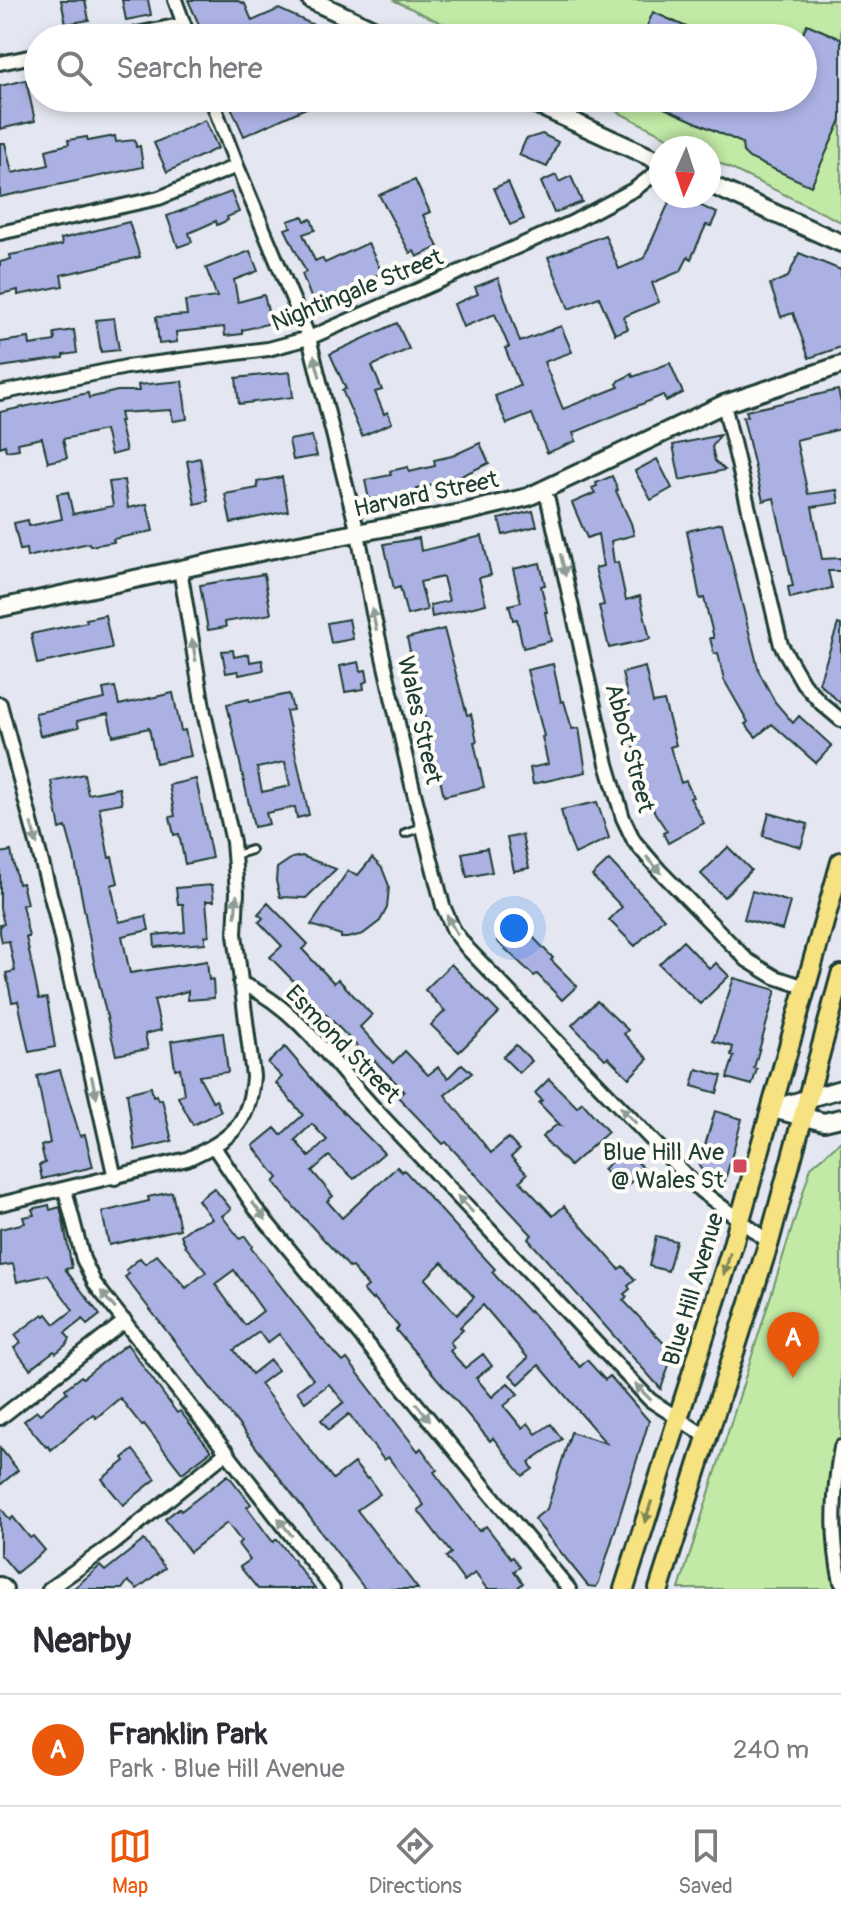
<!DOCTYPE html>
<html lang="en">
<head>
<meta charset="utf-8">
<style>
	:root { --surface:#fff; --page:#f2f2f3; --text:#2b2b33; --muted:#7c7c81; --line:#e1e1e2; --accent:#ea580c }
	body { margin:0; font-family:Pangolin,sans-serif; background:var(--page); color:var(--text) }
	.compass { position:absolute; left:649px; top:136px; width:72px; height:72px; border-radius:50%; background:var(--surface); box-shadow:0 4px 12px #0003; rotate:183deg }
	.you { position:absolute; left:514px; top:928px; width:28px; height:28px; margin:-20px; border:6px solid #fff; border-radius:50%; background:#1a73e8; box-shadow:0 0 0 12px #1a73e833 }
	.badge { display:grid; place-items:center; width:52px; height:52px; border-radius:50%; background:var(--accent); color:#fff; font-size:26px; font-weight:700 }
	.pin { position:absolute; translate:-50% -66px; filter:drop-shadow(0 2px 4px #0008) }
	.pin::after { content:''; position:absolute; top:42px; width:28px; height:24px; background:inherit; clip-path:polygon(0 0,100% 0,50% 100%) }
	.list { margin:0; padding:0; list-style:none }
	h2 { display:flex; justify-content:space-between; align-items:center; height:104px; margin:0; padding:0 32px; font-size:34px }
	h2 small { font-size:26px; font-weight:400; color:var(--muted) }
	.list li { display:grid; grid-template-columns:52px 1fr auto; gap:24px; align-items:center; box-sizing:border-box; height:112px; padding:0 32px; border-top:2px solid var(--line) }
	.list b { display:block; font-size:30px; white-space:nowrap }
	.list p { margin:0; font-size:26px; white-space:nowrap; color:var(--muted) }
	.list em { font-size:26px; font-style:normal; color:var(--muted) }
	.icon { flex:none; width:44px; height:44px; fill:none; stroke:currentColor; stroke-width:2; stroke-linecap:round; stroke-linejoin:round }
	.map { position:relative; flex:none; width:841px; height:1589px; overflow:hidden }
	.search { position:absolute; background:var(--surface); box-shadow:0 4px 12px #0003; left:24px; right:24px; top:24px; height:88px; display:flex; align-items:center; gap:20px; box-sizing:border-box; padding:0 28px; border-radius:44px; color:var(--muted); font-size:30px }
	.sheet { height:216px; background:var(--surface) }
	nav { display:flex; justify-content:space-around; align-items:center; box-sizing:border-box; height:112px; border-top:2px solid var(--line); background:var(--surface); font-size:22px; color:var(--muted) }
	nav a { display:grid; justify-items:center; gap:4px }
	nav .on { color:var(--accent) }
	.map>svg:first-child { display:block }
</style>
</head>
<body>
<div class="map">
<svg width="841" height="1589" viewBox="0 0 841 1589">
	<rect width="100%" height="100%" fill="#e4e6f1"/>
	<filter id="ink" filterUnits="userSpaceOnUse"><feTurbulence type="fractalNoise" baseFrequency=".0125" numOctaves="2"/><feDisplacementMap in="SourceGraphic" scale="16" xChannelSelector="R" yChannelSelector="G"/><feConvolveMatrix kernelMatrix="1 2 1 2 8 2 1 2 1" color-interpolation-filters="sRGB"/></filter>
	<g filter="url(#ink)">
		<path fill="#c2eaa6" stroke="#70946d" stroke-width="2" d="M 393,0 L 841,0 L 841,222 L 709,158 L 709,148 L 689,148 L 590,98 L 803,98 L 803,38 L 473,38 Z
			M 841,1141 L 841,1589 L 679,1589 L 811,1167 Z"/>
		<path fill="#abb2e3" stroke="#1f3d34" stroke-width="2" fill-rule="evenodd" d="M 61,0 L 85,0 L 89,20 L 66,24 Z
			M 122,0 L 148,0 L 151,15 L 126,20 Z
			M 188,0 L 236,0 L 245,4 L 252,21 L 279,9 L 342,38 L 205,38 Z
			M 653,12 L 711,38 L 642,38 Z
			M 807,24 L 841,39 L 841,120 L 811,186 L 749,158 L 743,152 L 742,143 L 642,98 L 803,98 L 803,33 Z
			M 26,80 L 35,121 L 0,129 L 0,86 Z
			M 227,98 L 328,98 L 244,136 Z
			M 205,120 L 218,148 L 167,172 L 154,143 Z
			M 542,134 L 558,142 L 547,167 L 519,155 L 526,139 Z
			M 115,136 L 116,142 L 135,140 L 136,147 L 140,146 L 143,167 L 0,197 L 0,143 L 5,143 L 12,173 L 49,165 L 46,150 L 69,144 L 68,140 L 87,137 L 88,141 Z
			M 556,175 L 559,182 L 571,176 L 582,202 L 554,213 L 541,182 Z
			M 415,180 L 430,212 L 423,215 L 438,247 L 417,257 L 414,251 L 410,253 L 379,195 Z
			M 508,182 L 524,219 L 510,225 L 494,188 Z
			M 231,192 L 239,212 L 227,217 L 228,220 L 217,225 L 216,221 L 189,233 L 192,242 L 178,247 L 167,216 Z
			M 672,196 L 679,196 L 717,213 L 711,226 L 706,225 L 691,259 L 688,257 L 681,271 L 652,283 L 659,302 L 623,317 L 628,329 L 615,334 L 599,297 L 569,309 L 548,257 L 605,235 L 619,269 L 644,258 Z
			M 303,216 L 305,221 L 311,219 L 315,230 L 303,234 L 315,261 L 322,258 L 325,263 L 368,243 L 382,273 L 330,297 L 332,302 L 316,310 L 302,274 L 306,272 L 285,229 L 291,227 L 288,221 Z
			M 129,222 L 140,257 L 61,275 L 63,286 L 18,295 L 18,290 L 0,294 L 0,262 L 11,259 L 10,255 L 62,245 L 61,239 Z
			M 250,251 L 258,271 L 234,280 L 238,302 L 264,295 L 271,323 L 242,330 L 242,334 L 225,336 L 224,327 L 176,332 L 177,342 L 159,344 L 156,317 L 187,315 L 185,301 L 217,297 L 206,268 Z
			M 799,253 L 841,270 L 841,347 L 809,358 L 793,313 L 781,317 L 770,284 L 788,277 Z
			M 498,278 L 520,342 L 561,326 L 572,352 L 544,362 L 563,409 L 619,387 L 617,384 L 620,380 L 632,374 L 633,377 L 670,363 L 683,393 L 666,401 L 663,395 L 573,433 L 576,441 L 547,453 L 532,414 L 507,424 L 495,396 L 520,386 L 505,348 L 509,347 L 495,314 L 463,327 L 454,304 L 478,294 L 475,287 Z
			M 114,318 L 119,350 L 101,352 L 96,320 Z
			M 397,323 L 409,349 L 372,366 L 382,390 L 375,392 L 384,414 L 388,412 L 392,423 L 362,436 L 342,390 L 346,389 L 330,354 Z
			M 74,330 L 77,353 L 63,355 L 63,358 L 0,367 L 0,342 L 29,338 L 30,345 L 55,341 L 54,333 Z
			M 290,372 L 293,397 L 239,404 L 236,378 Z
			M 182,381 L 187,419 L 173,421 L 171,410 L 120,413 L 122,421 L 119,421 L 126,451 L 111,455 L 105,430 L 63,439 L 67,458 L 48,462 L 42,438 L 18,443 L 19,449 L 6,451 L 5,445 L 0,447 L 0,412 L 88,393 L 89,398 L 117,391 L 139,391 L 138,385 Z
			M 838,390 L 841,403 L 841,429 L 796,440 L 808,494 L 837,490 L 839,503 L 812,507 L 822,559 L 841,558 L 841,571 L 828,571 L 832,588 L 790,598 L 788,587 L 793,586 L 774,498 L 763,501 L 743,417 L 748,416 L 746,411 Z
			M 720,435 L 712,447 L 715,461 L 725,470 L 680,480 L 673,445 Z
			M 312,436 L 317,456 L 293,460 L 289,440 Z
			M 480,443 L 489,463 L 459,477 L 441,481 L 441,483 L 417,489 L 418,492 L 369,500 L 365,480 L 391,475 L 390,471 L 408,467 L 409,472 L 435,466 L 434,460 L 452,456 Z
			M 200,458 L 208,501 L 195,504 L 187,461 Z
			M 657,459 L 672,488 L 651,500 L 635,471 Z
			M 612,476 L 618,490 L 616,491 L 631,523 L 634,535 L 611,541 L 614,563 L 618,562 L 626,600 L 640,596 L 650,639 L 609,648 L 599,606 L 604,605 L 595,568 L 603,566 L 598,534 L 587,538 L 572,503 L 595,493 L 592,488 L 597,486 L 596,483 Z
			M 282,477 L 288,511 L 231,523 L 225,494 L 258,488 L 257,482 Z
			M 124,480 L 128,508 L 147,504 L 153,531 L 113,539 L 114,542 L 90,546 L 89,543 L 27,557 L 26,549 L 20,550 L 14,523 L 28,520 L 29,526 L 62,519 L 57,494 L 68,492 L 73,514 L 113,506 L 109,482 Z
			M 533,511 L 537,526 L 503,535 L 499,519 Z
			M 722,523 L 759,672 L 775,702 L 793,723 L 799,716 L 832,746 L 816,763 L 772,724 L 756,737 L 745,724 L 748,722 L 724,680 L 718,653 L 714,654 L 710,638 L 714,638 L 704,598 L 700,599 L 687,531 Z
			M 482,536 L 491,575 L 479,578 L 486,604 L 432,617 L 430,605 L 449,601 L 443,577 L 420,582 L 427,610 L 407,615 L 400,587 L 394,589 L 384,544 L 419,538 L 421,551 Z
			M 540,563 L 545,585 L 541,586 L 547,612 L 545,612 L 551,641 L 523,648 L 517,619 L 513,620 L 509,605 L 521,602 L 513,569 Z
			M 264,574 L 271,614 L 225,622 L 226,627 L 208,630 L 200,585 Z
			M 105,615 L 112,648 L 37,664 L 31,634 L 87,622 L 86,619 Z
			M 349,619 L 353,639 L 331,643 L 327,623 Z
			M 838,624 L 841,625 L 841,704 L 819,683 Z
			M 444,629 L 467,715 L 471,714 L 477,741 L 474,742 L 484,787 L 444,796 L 407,638 Z
			M 233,650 L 234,657 L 249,654 L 250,662 L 262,660 L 264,670 L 239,675 L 238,671 L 226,673 L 222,651 Z
			M 359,662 L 361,671 L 366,670 L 368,681 L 363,683 L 364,689 L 345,692 L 340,666 Z
			M 553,664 L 561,702 L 564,701 L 572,729 L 579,728 L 586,772 L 533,784 L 530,768 L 548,764 L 542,737 L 544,736 L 527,670 Z
			M 645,667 L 653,703 L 664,701 L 676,745 L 670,747 L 681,783 L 686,781 L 693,797 L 690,798 L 704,823 L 668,843 L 663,833 L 667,831 L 655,813 L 641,782 L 638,783 L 633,767 L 638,765 L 626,710 L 630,709 L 622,673 Z
			M 115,687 L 119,705 L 173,693 L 181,731 L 185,730 L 191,756 L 156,763 L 149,728 L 113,736 L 108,714 L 77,721 L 79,727 L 40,736 L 35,713 L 105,699 L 103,689 Z
			M 289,694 L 293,710 L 286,711 L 309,815 L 297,818 L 295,807 L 266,813 L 269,824 L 254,827 L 227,704 L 249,699 L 250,702 ZM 285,762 L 290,786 L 262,792 L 257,768 Z
			M 84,774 L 88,794 L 119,788 L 122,803 L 99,807 L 109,858 L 112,857 L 118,883 L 111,885 L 119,922 L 146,916 L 149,930 L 122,936 L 130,973 L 207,961 L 209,980 L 213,979 L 214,998 L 188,1000 L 188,991 L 154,1000 L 161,1030 L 145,1034 L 148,1049 L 116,1055 L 94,962 L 74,856 L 66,827 L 60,829 L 51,781 Z
			M 196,779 L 212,858 L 185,864 L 179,834 L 174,835 L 170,817 L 175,816 L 169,785 Z
			M 597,802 L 609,838 L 575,854 L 567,834 L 561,810 Z
			M 769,813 L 808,824 L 801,847 L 763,836 Z
			M 522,835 L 529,868 L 514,871 L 507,838 Z
			M 728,847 L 751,870 L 724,897 L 701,874 Z
			M 487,848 L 492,872 L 467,877 L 462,853 Z
			M 11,851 L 18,884 L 22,883 L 27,904 L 22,905 L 29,937 L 26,937 L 39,999 L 47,998 L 55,1047 L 29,1052 L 18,1001 L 12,1002 L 6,973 L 15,971 L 9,941 L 2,942 L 0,933 L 0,925 L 4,924 L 0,908 L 0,853 Z
			M 302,856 L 336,869 L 306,898 L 280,897 L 276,881 L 277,868 L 292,858 Z
			M 372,858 L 382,868 L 389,886 L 387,908 L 380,921 L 363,934 L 347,938 L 341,938 L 341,935 L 311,925 L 348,871 L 358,875 Z
			M 609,860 L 664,918 L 635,946 L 609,920 L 622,907 L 592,876 Z
			M 212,885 L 214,901 L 206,901 L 209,935 L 205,936 L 205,943 L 155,947 L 154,935 L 185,932 L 183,904 L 178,904 L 176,888 Z
			M 752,891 L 790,902 L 782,930 L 744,919 Z
			M 268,903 L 308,944 L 302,949 L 334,983 L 338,979 L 372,1015 L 360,1027 L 393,1063 L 405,1051 L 428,1075 L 438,1067 L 448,1078 L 462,1064 L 472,1073 L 445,1095 L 491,1153 L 508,1138 L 519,1150 L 511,1157 L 527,1174 L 520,1181 L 553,1216 L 564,1206 L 619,1269 L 623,1266 L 635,1280 L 628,1286 L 630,1289 L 624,1294 L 627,1297 L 623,1300 L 673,1353 L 661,1389 L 528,1239 L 532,1235 L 446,1142 L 443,1144 L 398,1097 L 404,1091 L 373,1059 L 367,1064 L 354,1050 L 357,1046 L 270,957 L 282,946 L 259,922 L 263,918 L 258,914 Z
			M 520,919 L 531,931 L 529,933 L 553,958 L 551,960 L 577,986 L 562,1000 L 537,974 L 534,976 L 497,941 Z
			M 683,941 L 710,969 L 716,963 L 729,976 L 700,1004 L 659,964 Z
			M 451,964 L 499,1013 L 459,1052 L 431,1025 L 445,1011 L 425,990 Z
			M 734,978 L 776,990 L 754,1068 L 757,1069 L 752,1085 L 727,1078 L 734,1056 L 731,1055 L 733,1047 L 713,1041 Z
			M 597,1001 L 628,1030 L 624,1034 L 648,1059 L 629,1078 L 608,1057 L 605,1059 L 572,1025 Z
			M 223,1033 L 228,1072 L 199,1076 L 213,1102 L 216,1100 L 221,1111 L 193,1125 L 178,1097 L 184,1094 L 180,1068 L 175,1069 L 171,1041 Z
			M 516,1045 L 532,1061 L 519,1073 L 503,1057 Z
			M 285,1047 L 325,1094 L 384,1153 L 354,1179 L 329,1156 L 312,1171 L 333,1196 L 327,1201 L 342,1218 L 397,1167 L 402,1172 L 404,1170 L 495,1269 L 492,1272 L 500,1281 L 529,1312 L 530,1310 L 580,1367 L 587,1360 L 605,1380 L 610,1376 L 649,1421 L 599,1582 L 596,1587 L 588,1586 L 534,1519 L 547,1509 L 571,1432 L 606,1443 L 539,1365 L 519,1384 L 510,1375 L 528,1358 L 483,1305 L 460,1327 L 463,1330 L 450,1342 L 454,1347 L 450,1351 L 465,1368 L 483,1354 L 492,1366 L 476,1378 L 492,1397 L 508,1383 L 518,1394 L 504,1406 L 522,1428 L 528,1423 L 536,1434 L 551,1424 L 562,1439 L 529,1462 L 533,1469 L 523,1476 L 493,1438 L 490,1441 L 396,1330 L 399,1327 L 374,1298 L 372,1300 L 363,1290 L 368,1286 L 352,1267 L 350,1268 L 294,1207 L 274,1182 L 278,1178 L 253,1146 L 275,1128 L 281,1135 L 303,1115 L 276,1083 L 282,1077 L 268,1063 ZM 312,1124 L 327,1140 L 309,1157 L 295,1140 ZM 442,1262 L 474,1297 L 457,1315 L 425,1279 Z
			M 697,1069 L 722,1076 L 717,1093 L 692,1086 Z
			M 60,1070 L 80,1136 L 85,1135 L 93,1167 L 42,1179 L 39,1165 L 45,1163 L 41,1146 L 50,1143 L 37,1076 Z
			M 549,1079 L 577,1107 L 582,1102 L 608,1132 L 570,1166 L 542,1137 L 556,1125 L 561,1126 L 539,1103 L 542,1100 L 535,1093 Z
			M 151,1087 L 153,1096 L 156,1095 L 158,1100 L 162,1099 L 172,1141 L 135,1150 L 127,1093 Z
			M 715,1111 L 742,1119 L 724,1184 L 714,1186 L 699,1166 Z
			M 620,1154 L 624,1159 L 630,1154 L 645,1170 L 622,1190 L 603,1169 Z
			M 214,1188 L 231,1209 L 222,1216 L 240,1239 L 245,1236 L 252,1246 L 251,1248 L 322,1339 L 343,1362 L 347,1359 L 418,1451 L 421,1448 L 437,1470 L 434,1472 L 479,1531 L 486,1526 L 511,1558 L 513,1557 L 520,1567 L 514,1571 L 523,1583 L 516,1589 L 487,1589 L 475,1573 L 464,1581 L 446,1557 L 451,1553 L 418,1510 L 424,1505 L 388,1457 L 384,1460 L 349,1414 L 329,1430 L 321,1420 L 344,1402 L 329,1384 L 305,1402 L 297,1391 L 313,1379 L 279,1334 L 267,1343 L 259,1332 L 234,1350 L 252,1374 L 270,1360 L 278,1370 L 260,1384 L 333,1479 L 354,1463 L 367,1479 L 369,1478 L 380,1494 L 357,1510 L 418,1589 L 365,1589 L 125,1277 L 129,1274 L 126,1270 L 140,1258 L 145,1264 L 157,1255 L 186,1288 L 206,1272 L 186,1247 L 181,1235 L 193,1226 L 212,1219 L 198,1200 ZM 234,1270 L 263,1311 L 245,1325 L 215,1284 Z
			M 172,1192 L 180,1229 L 109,1245 L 102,1212 L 149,1201 L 148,1197 Z
			M 49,1205 L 50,1210 L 60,1207 L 62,1215 L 72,1268 L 65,1269 L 100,1315 L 87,1325 L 83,1319 L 65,1333 L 70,1339 L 67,1344 L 56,1353 L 54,1351 L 30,1369 L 14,1348 L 21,1343 L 15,1335 L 43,1314 L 45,1316 L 47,1314 L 55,1324 L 73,1310 L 48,1275 L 17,1282 L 13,1264 L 0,1266 L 0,1229 L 25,1223 L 23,1217 L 34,1215 L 32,1209 Z
			M 656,1236 L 676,1241 L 668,1271 L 649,1266 Z
			M 127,1344 L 177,1413 L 180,1411 L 211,1451 L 182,1473 L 144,1424 L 142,1426 L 120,1398 L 96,1418 L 93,1414 L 51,1450 L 48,1446 L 46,1447 L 24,1421 L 37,1411 L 40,1414 L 67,1392 L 65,1389 L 81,1376 L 83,1378 Z
			M 0,1448 L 18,1470 L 0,1485 Z
			M 133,1450 L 156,1479 L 123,1505 L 102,1479 L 125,1461 L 123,1458 Z
			M 228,1475 L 251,1504 L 247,1507 L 266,1533 L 273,1542 L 277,1539 L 315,1589 L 258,1589 L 240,1567 L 250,1560 L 238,1544 L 241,1541 L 227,1523 L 190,1552 L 165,1519 L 179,1508 L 181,1511 Z
			M 0,1507 L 10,1520 L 13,1517 L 30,1538 L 33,1536 L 45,1550 L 16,1573 L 0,1554 Z
			M 144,1540 L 165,1568 L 137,1589 L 128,1581 L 122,1589 L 73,1589 L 100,1566 L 105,1571 Z"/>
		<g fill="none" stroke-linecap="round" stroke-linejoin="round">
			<defs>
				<path id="lane" d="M 405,833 L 423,827
					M 235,855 L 251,850"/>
				<path id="street" d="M 175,0 L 189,38
					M 118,38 L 184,24
					M 0,63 L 38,55
					M 211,98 L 237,166 L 309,338 L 358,533 L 373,613 L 412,785 L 443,906 L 454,931 L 468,949 L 701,1191 L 769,1242
					M 0,233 L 159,198 L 237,166
					M 0,393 L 126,367 L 268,349 L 309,338 L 571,223 L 635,189 L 661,169
					M 724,404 L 781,645 L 803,683 L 822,704 L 841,720
					M 543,491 L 548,500 L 607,764 L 623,818 L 634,841 L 659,870 L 747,960 L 775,977 L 805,987
					M 0,704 L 55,912 L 115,1178
					M 240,983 C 295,1004 337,1069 377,1111 C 468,1208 559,1304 650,1400 L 707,1437
					M 214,1147 L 255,1208 L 569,1589
					M 65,1190 L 83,1259 L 95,1284 L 333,1589
					M 0,1204 L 187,1159 C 230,1140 250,1125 253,1076 L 235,934 L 237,892 L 233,842 L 204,713 L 180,569
					M 0,1418 L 125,1321
					M 841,1447 C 833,1492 831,1538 841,1582
					M 49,1589 L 113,1544 L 227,1452"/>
				<path id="secondary" d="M 311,0 L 392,38
					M 522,98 L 661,162
					M 709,184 L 841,243
					M 0,608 L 283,547 L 461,513 L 528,497 L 724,404 L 841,365
					M 771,1109 L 841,1089
					M 772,1109 L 824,1122 L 841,1118
					M 0,1586 L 4,1589"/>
				<path id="primary" d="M 624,1589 L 732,1248 L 841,862
					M 659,1589 L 769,1242 L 841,975"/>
			</defs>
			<use href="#lane" stroke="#1f3d34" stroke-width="12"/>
			<use href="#street" stroke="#1f3d34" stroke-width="18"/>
			<use href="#secondary" stroke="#1f3d34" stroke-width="22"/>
			<use href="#primary" stroke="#1f3d34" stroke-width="24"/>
			<use href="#lane" stroke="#fdfcf7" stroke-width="6"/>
			<use href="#street" stroke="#fdfcf7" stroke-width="12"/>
			<use href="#secondary" stroke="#fdfcf7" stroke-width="16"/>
			<use href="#primary" stroke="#f7e281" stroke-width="18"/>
		</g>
		<defs><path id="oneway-solid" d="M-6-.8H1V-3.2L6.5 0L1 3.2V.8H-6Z" transform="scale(2)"/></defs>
		<g fill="#8e9c96">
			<use href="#oneway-solid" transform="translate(317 366) rotate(-105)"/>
			<use href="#oneway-solid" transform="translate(563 565) rotate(77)"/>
			<use href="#oneway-solid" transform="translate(374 619) rotate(-102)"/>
			<use href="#oneway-solid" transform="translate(194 650) rotate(-99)"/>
			<use href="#oneway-solid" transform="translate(34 834) rotate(75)"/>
			<use href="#oneway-solid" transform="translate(654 865) rotate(48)"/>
			<use href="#oneway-solid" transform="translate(236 906) rotate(-86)"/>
			<use href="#oneway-solid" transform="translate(452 925) rotate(-118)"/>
			<use href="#oneway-solid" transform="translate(94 1087) rotate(77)"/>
			<use href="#oneway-solid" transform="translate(628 1115) rotate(-134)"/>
			<use href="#oneway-solid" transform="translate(465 1204) rotate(-133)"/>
			<use href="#oneway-solid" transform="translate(259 1211) rotate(52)"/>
			<use href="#oneway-solid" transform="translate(108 1300) rotate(-130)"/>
			<use href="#oneway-solid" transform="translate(643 1392) rotate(-134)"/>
			<use href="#oneway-solid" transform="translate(423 1412) rotate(51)"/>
			<use href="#oneway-solid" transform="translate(285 1527) rotate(-128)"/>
		</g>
		<g fill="#808757">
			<use href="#oneway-solid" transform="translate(727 1264) rotate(107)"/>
			<use href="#oneway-solid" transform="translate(648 1512) rotate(108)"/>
		</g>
	</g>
	<rect fill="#d1495b" stroke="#fdfcf7" stroke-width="3" x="732" y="1158" width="16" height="16" rx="4"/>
	<g text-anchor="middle" stroke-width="8" stroke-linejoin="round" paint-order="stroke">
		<g font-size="24" fill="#1f3d34" stroke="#fdfcf7">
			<text transform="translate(357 290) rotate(-22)" y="8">Nightingale Street</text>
			<text transform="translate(426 494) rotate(-12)" y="8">Harvard Street</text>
			<text transform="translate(420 720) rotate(77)" y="8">Wales Street</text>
			<text transform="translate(630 748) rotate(75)" y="8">Abbot Street</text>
			<text transform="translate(343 1044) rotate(46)" y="8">Esmond Street</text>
			<text transform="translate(693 1289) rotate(-73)" y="8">Blue Hill Avenue</text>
		</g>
		<g font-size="24" fill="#1f3d34" stroke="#fdfcf7" text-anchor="end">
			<text x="724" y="1160">Blue Hill Ave<tspan x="724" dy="28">@ Wales St</tspan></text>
		</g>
	</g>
</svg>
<svg class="compass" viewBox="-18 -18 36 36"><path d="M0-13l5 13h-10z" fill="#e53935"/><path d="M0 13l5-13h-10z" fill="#7c7c81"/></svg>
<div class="you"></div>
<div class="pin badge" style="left:793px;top:1378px">A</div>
<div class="search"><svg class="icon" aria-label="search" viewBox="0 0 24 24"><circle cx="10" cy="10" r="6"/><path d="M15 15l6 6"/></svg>Search here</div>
</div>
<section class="sheet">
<h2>Nearby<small></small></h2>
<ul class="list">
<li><span class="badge">A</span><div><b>Franklin Park</b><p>Park · Blue Hill Avenue</p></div><em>240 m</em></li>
</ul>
</section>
<nav>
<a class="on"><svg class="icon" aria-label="map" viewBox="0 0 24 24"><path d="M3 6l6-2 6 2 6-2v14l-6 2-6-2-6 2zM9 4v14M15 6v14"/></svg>Map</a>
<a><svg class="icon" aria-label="directions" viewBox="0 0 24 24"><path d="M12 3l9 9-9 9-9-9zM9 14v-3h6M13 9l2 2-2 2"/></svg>Directions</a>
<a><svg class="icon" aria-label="saved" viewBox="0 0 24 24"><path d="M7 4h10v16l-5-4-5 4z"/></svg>Saved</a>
</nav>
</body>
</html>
